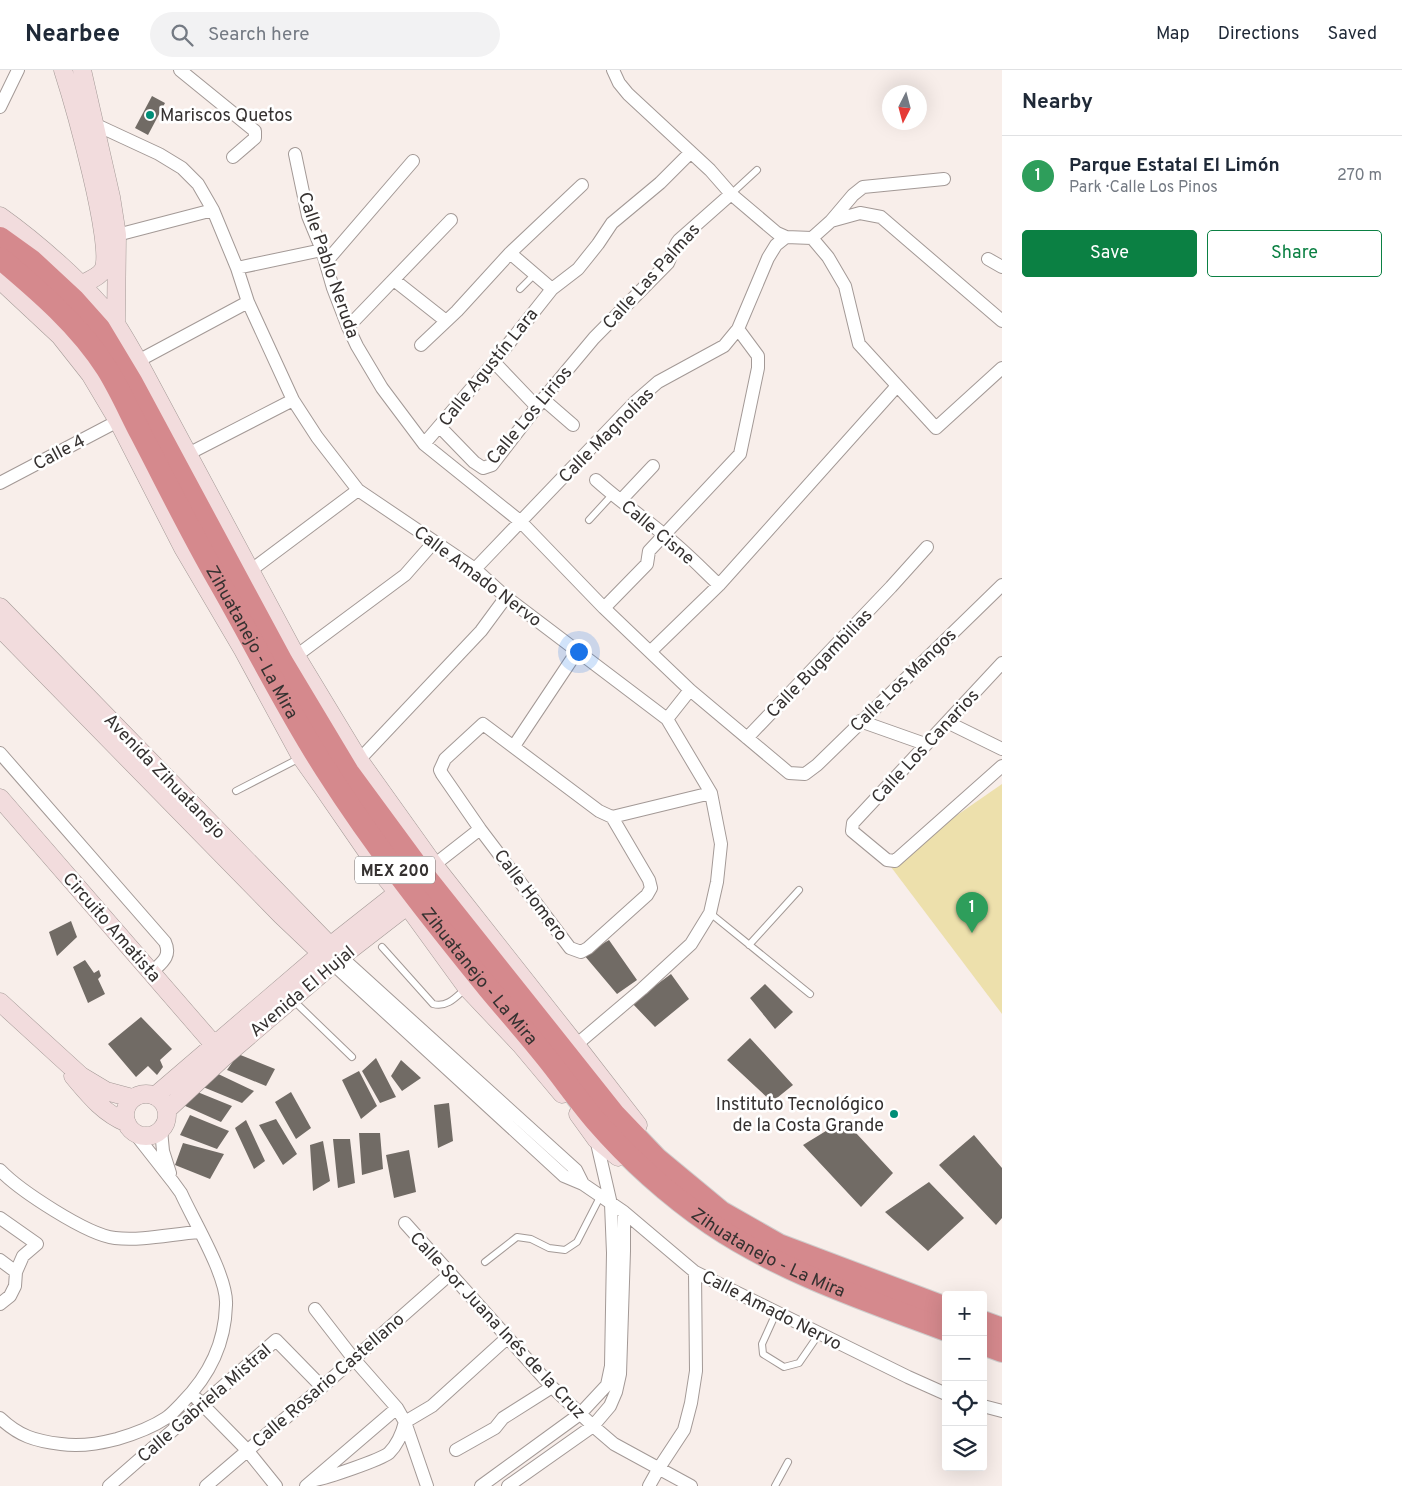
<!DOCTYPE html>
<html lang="en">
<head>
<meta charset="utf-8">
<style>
	:root { --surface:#fff; --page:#f2f2f3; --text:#1f2937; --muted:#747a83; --line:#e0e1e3; --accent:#0b8043 }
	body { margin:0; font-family:Overpass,sans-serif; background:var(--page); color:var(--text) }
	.controls { position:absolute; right:15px; bottom:15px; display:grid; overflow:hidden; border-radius:5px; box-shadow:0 5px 20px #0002 }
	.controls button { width:45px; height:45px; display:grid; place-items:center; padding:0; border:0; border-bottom:1px solid var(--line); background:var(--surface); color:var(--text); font:25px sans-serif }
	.compass { position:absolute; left:882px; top:15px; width:45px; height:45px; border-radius:50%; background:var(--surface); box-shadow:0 5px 20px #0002; rotate:186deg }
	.you { position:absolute; left:578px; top:581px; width:18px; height:18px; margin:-12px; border:4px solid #fff; border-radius:50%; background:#1a73e8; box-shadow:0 0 0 8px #1a73e833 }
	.badge { display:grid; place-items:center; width:32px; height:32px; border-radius:50%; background:var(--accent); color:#fff; font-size:16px; font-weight:700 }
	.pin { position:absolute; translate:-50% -41px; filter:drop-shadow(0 1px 2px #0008) }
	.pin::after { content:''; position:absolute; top:26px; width:18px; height:15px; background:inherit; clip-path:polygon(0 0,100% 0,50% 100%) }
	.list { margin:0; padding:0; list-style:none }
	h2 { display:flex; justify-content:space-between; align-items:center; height:65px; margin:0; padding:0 20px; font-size:21px }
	h2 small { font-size:16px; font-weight:400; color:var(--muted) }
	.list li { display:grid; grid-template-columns:32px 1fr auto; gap:15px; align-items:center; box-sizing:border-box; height:80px; padding:0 20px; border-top:1px solid var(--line) }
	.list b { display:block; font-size:19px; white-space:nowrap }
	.list p { margin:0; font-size:16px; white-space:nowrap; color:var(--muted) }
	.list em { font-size:16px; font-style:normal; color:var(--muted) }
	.actions { display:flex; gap:10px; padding:15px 20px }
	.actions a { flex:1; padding:11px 0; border:1px solid var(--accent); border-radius:5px; text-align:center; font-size:18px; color:var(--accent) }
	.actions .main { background:var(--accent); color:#fff }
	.icon { flex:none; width:28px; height:28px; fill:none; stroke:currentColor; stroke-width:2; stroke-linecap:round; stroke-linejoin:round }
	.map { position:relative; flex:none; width:1002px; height:1416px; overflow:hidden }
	header { display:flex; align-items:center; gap:30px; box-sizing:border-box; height:70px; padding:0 25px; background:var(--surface); border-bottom:1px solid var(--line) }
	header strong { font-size:24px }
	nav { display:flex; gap:28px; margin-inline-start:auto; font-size:18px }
	.search { width:350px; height:45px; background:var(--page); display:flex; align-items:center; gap:12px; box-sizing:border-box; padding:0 18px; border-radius:28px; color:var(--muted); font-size:19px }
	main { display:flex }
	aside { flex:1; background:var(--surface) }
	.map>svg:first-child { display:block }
</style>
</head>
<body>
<header>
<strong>Nearbee</strong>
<div class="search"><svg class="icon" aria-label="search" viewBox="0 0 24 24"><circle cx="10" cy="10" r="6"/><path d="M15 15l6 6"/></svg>Search here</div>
<nav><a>Map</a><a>Directions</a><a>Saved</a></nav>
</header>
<main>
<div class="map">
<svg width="1002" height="1416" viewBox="0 0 1002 1416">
	<rect width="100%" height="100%" fill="#f8eeea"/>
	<path fill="#ede0ac" d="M 1002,714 L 1002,944 L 888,793 Z"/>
	<path fill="#716b65" d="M 152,26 L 165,33 L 148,65 L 135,58 Z
		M 71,851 L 77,867 L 57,886 L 49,862 Z
		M 609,870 L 637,910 L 617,924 L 584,885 Z
		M 85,890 L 94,903 L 99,900 L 101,906 L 98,909 L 105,924 L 88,933 L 73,897 Z
		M 671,904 L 689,929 L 655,957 L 632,933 Z
		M 765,914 L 793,942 L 775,959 L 750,928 Z
		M 141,947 L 172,979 L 160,990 L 163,997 L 157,1005 L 148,996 L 136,1007 L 108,974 Z
		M 750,968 L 793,1015 L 772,1032 L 727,990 Z
		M 238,984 L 275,999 L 266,1016 L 227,1000 Z
		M 376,988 L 396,1027 L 380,1033 L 362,1001 Z
		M 401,990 L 421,1008 L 402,1021 L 391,1006 Z
		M 359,1001 L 377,1036 L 361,1049 L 342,1010 Z
		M 214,1002 L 254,1021 L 242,1033 L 203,1017 Z
		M 190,1019 L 232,1036 L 221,1052 L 183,1035 Z
		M 291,1022 L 311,1058 L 296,1069 L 275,1032 Z
		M 449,1033 L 453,1071 L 438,1078 L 434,1035 Z
		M 190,1045 L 229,1061 L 217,1079 L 180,1065 Z
		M 276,1049 L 297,1084 L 283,1095 L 259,1055 Z
		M 246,1050 L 265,1091 L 254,1099 L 235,1058 Z
		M 844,1050 L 893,1103 L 861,1137 L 803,1075 Z
		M 359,1063 L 380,1063 L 383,1099 L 362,1105 Z
		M 974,1065 L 1002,1098 L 1002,1148 L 996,1155 L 939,1095 Z
		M 333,1069 L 350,1069 L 355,1113 L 338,1118 Z
		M 323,1071 L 330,1111 L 313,1121 L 310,1075 Z
		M 183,1073 L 224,1084 L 210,1109 L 175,1095 Z
		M 409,1080 L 416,1122 L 394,1128 L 386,1085 Z
		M 929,1112 L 964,1148 L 928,1181 L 885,1142 Z"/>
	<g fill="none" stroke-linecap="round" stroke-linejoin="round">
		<defs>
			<path id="lane" d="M 731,124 L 757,100
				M 520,219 L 535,204
				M 589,450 L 612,425
				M 236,721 L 300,688
				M 710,843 L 810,924
				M 749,875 L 799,820
				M 382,877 L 433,934 C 447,938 456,927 466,918
				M 293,930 L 352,987
				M 485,1192 L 517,1167 L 531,1169 L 549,1178 L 565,1180 L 577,1172 L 600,1127
				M 776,1243 L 762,1274 L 763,1284 L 784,1297 L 799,1293 L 819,1264
				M 775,1416 L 788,1392"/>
			<path id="street" d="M 180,0 L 255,61 L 255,68 L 233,87
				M 613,0 L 619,13 L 628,24 L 710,100 L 731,124 L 777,163 L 786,167 L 812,168 L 828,187 L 845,216 L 859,274 L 936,358 L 1002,298
				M 0,37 L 18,0
				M 90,52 L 159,84 L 182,98 L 198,114 L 213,140 L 237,198 L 248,232 L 293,330 L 317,367 L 358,420 L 475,499 L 506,527 L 667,649 L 711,723 L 721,774 L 717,812 L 710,843 L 691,874 L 642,919 L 576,975
				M 295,84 L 308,146 L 322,180 L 333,218 L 348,257 L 357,276 L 382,318 L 424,374 L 521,452 L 604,538 L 690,620 L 789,703 L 805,704 L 817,695 L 1002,515
				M 831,151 L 853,125 L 863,117 L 944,109
				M 117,165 L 213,140
				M 812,168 L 831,151 L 860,143 L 881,147 L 1002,251
				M 510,183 L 552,219
				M 988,189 L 1002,197
				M 326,192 L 413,91
				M 237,198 L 322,180
				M 394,210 L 446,251
				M 348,257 L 451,150
				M 421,275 L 457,241 L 510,183 L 582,115
				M 138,291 L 248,232
				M 494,292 L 537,337
				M 543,329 L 573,355
				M 440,357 L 474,392 L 483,398 L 492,395 L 543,329 L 594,268 L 668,193 C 672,185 673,177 679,170 L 731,124
				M 424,374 L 494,292 L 552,219 L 578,199 L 598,174 L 612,153 L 660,113 L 690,83
				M 188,384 L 293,330
				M 596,410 C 617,429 640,445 662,463 C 682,478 700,497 719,515
				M 0,413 L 118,351
				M 621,430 L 653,396
				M 475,499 L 635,332 L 658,312 L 724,276 L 738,259 L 768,188 L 776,175 L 786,167
				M 250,501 L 358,420
				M 604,538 L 647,494 L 649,481 L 740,384 L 758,298 L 758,286 L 738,259
				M 651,581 L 719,515 L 897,316
				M 296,586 L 405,505 L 434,472
				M 1002,593 L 853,753 L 852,761 L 887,790 L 895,791 L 1002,696
				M 667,649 L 690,620
				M 860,651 L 925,674
				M 947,652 L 1002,679
				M 483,654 L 599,741 L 612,747 L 649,810 L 651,818 L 647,825 L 588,878 L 581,882 L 570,878 L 480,759 L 442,704 L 440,700 L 445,689 Z
				M 747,668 L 891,517 L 927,477
				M 514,676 L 578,580
				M 0,683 L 165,872 C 172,887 161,893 151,903
				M 359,690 L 481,561 L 506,527
				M 612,747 L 711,723
				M 434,795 L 480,759
				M 341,887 L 576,1100 L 583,1114
				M 333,894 L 564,1106 L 583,1114 L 624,1142 L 695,1202 L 908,1307 L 946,1324
				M 161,1060 L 163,1081 L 170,1103
				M 0,1100 C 19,1120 87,1165 115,1168 C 142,1171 172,1164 199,1162
				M 0,1148 L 37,1174 L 23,1186 L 16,1202 L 15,1216 L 10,1226 L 0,1234
				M 405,1153 L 552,1317 L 593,1356 L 614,1374 L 691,1416
				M 0,1190 L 16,1202
				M 315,1239 L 353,1288 L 397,1338 L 405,1352 L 427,1416
				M 197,1329 L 247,1380 L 276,1416
				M 983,1336 L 1002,1341
				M 0,1348 C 19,1366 35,1371 61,1374 C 80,1377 98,1374 117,1369 C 134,1364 151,1358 166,1348 C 172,1344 177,1338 182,1333 C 209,1306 225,1273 226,1235 C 228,1207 193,1150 181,1123 L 173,1112 L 133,1061
				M 456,1380 L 495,1358 L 503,1348 L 552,1317
				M 315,1410 C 327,1408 380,1390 389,1383 C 398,1374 402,1364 405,1352 L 432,1336 L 507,1268
				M 109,1416 L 276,1270 L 322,1317
				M 206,1416 L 322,1317 L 450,1204
				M 306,1416 L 397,1338
				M 481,1416 L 580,1344 L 607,1315 L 611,1296 L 613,1183 L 611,1134 L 596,1069
				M 508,1416 L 593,1356 L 610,1336 L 616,1322 L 620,1304 L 624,1181 L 624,1142
				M 649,1416 L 659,1398 L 684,1360 L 691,1333 L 696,1301 L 695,1202"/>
			<path id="secondary" d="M 63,0 C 73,31 115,177 103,200 C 99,207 88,211 80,215
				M 82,0 L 111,127 L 117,165 L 116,254
				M 0,146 C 38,173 88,217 116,254 C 124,266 131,279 138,291 L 296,586 L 359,690 L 434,795 L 576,975 L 638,1055
				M 0,210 L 60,266 L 90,304 L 118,351 L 183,478 L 243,580 L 301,687 L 323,718 L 381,802 L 398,823 L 467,918 L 520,974 L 562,1024
				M 0,537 L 341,887
				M 0,558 L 281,845 L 321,883
				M 0,728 L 222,984
				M 0,932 L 81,1006 L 106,1021 L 132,1028
				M 73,1006 C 89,1025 103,1043 127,1053
				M125 1045a21 21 0 1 1 42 0a21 21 0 1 1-42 0Z
				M 155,1026 L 330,876 L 406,816
				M 167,1040 L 224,987 L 341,887 L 416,829
				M 578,1044 L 596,1069 L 618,1087"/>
			<g id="highway">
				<path d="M 0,168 L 32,191 L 74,230 L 99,258 L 132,313 L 282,592 L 348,702 L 423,804 L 614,1044 L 657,1089 L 721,1142 L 779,1175 L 946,1238"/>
				<path id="s1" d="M 0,188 C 38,220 80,256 107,299 C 120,320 130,343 141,364 C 166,412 190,461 217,508 C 254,572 286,638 326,700 C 375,777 432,849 489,919 C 508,942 528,964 546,987 C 563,1008 578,1030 596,1051 C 629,1089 669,1125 711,1154 C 782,1202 866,1230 946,1260"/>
				<path d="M 983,1252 L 1002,1259"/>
				<path d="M 983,1274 L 1002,1281"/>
			</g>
		</defs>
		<use href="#lane" stroke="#a39996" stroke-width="8"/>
		<use href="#street" stroke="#a39996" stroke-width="14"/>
		<use href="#secondary" stroke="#a39996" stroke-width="19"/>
		<use href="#highway" stroke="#cfcecd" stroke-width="24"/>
		<use href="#lane" stroke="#fff" stroke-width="6"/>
		<use href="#street" stroke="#fff" stroke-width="12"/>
		<use href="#secondary" stroke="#f2dcdd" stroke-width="18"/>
		<use href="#highway" stroke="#d5898d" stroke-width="22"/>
	</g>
	<g fill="#008e77" stroke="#fff" stroke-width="2">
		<circle cx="150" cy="45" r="5"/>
		<circle cx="894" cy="1044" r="5"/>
	</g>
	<g text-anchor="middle" stroke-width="5" stroke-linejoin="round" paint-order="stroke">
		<rect fill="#fff" stroke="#726f6e" stroke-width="1" x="355" y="786.5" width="80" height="27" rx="4"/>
		<g font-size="16" font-weight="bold" fill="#353130">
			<text x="395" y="806">MEX 200</text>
		</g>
		<g font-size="18" fill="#353130" stroke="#fff" text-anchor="start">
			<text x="160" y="51">Mariscos Quetos</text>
			<text x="884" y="1040" text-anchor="end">Instituto Tecnológico<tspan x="884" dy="21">de la Costa Grande</tspan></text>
		</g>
		<g font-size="18" fill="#353130" stroke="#fff">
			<text transform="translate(329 195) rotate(71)" y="6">Calle Pablo Neruda</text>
			<text transform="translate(651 206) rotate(-48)" y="6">Calle Las Palmas</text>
			<text transform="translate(488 297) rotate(-51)" y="6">Calle Agustín Lara</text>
			<text transform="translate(529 345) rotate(-50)" y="6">Calle Los Lirios</text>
			<text transform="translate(606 365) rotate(-45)" y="6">Calle Magnolias</text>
			<text transform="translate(59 382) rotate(-28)" y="6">Calle 4</text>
			<text transform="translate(658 462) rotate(40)" y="6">Calle Cisne</text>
			<text transform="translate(478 506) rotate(37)" y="6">Calle Amado Nervo</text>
			<text dy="6" stroke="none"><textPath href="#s1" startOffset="464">Zihuatanejo - La Mira</textPath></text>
			<text transform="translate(819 593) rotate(-46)" y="6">Calle Bugambilias</text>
			<text transform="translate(903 610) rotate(-44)" y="6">Calle Los Mangos</text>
			<text transform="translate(925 676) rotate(-47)" y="6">Calle Los Canarios</text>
			<text transform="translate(165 706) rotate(46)" y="6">Avenida Zihuatanejo</text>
			<text transform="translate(531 825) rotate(53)" y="6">Calle Homero</text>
			<text transform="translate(112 857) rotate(49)" y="6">Circuito Amatista</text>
			<text dy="6" stroke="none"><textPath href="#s1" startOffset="869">Zihuatanejo - La Mira</textPath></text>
			<text transform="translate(302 921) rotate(-40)" y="6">Avenida El Hujal</text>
			<text dy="6" stroke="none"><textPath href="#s1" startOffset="1274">Zihuatanejo - La Mira</textPath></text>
			<text transform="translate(772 1240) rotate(27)" y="6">Calle Amado Nervo</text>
			<text transform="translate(498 1255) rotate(47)" y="6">Calle Sor Juana Inés de la Cruz</text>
			<text transform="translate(328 1310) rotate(-41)" y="6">Calle Rosario Castellano</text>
			<text transform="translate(204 1333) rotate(-41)" y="6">Calle Gabriela Mistral</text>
		</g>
	</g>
</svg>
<div class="controls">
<button>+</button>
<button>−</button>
<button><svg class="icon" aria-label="locate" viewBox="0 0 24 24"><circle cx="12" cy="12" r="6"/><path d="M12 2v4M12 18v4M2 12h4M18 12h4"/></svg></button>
<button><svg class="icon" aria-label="layers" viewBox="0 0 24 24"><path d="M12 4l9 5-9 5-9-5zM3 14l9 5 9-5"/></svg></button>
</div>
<svg class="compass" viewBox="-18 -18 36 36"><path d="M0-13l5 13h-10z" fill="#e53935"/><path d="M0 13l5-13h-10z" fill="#747a83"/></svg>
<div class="you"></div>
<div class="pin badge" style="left:972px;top:863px;background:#2e9e5b">1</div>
</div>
<aside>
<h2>Nearby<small></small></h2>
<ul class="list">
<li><span class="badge" style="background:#2e9e5b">1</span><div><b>Parque Estatal El Limón</b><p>Park · Calle Los Pinos</p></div><em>270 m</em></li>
</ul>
<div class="actions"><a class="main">Save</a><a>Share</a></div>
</aside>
</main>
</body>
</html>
